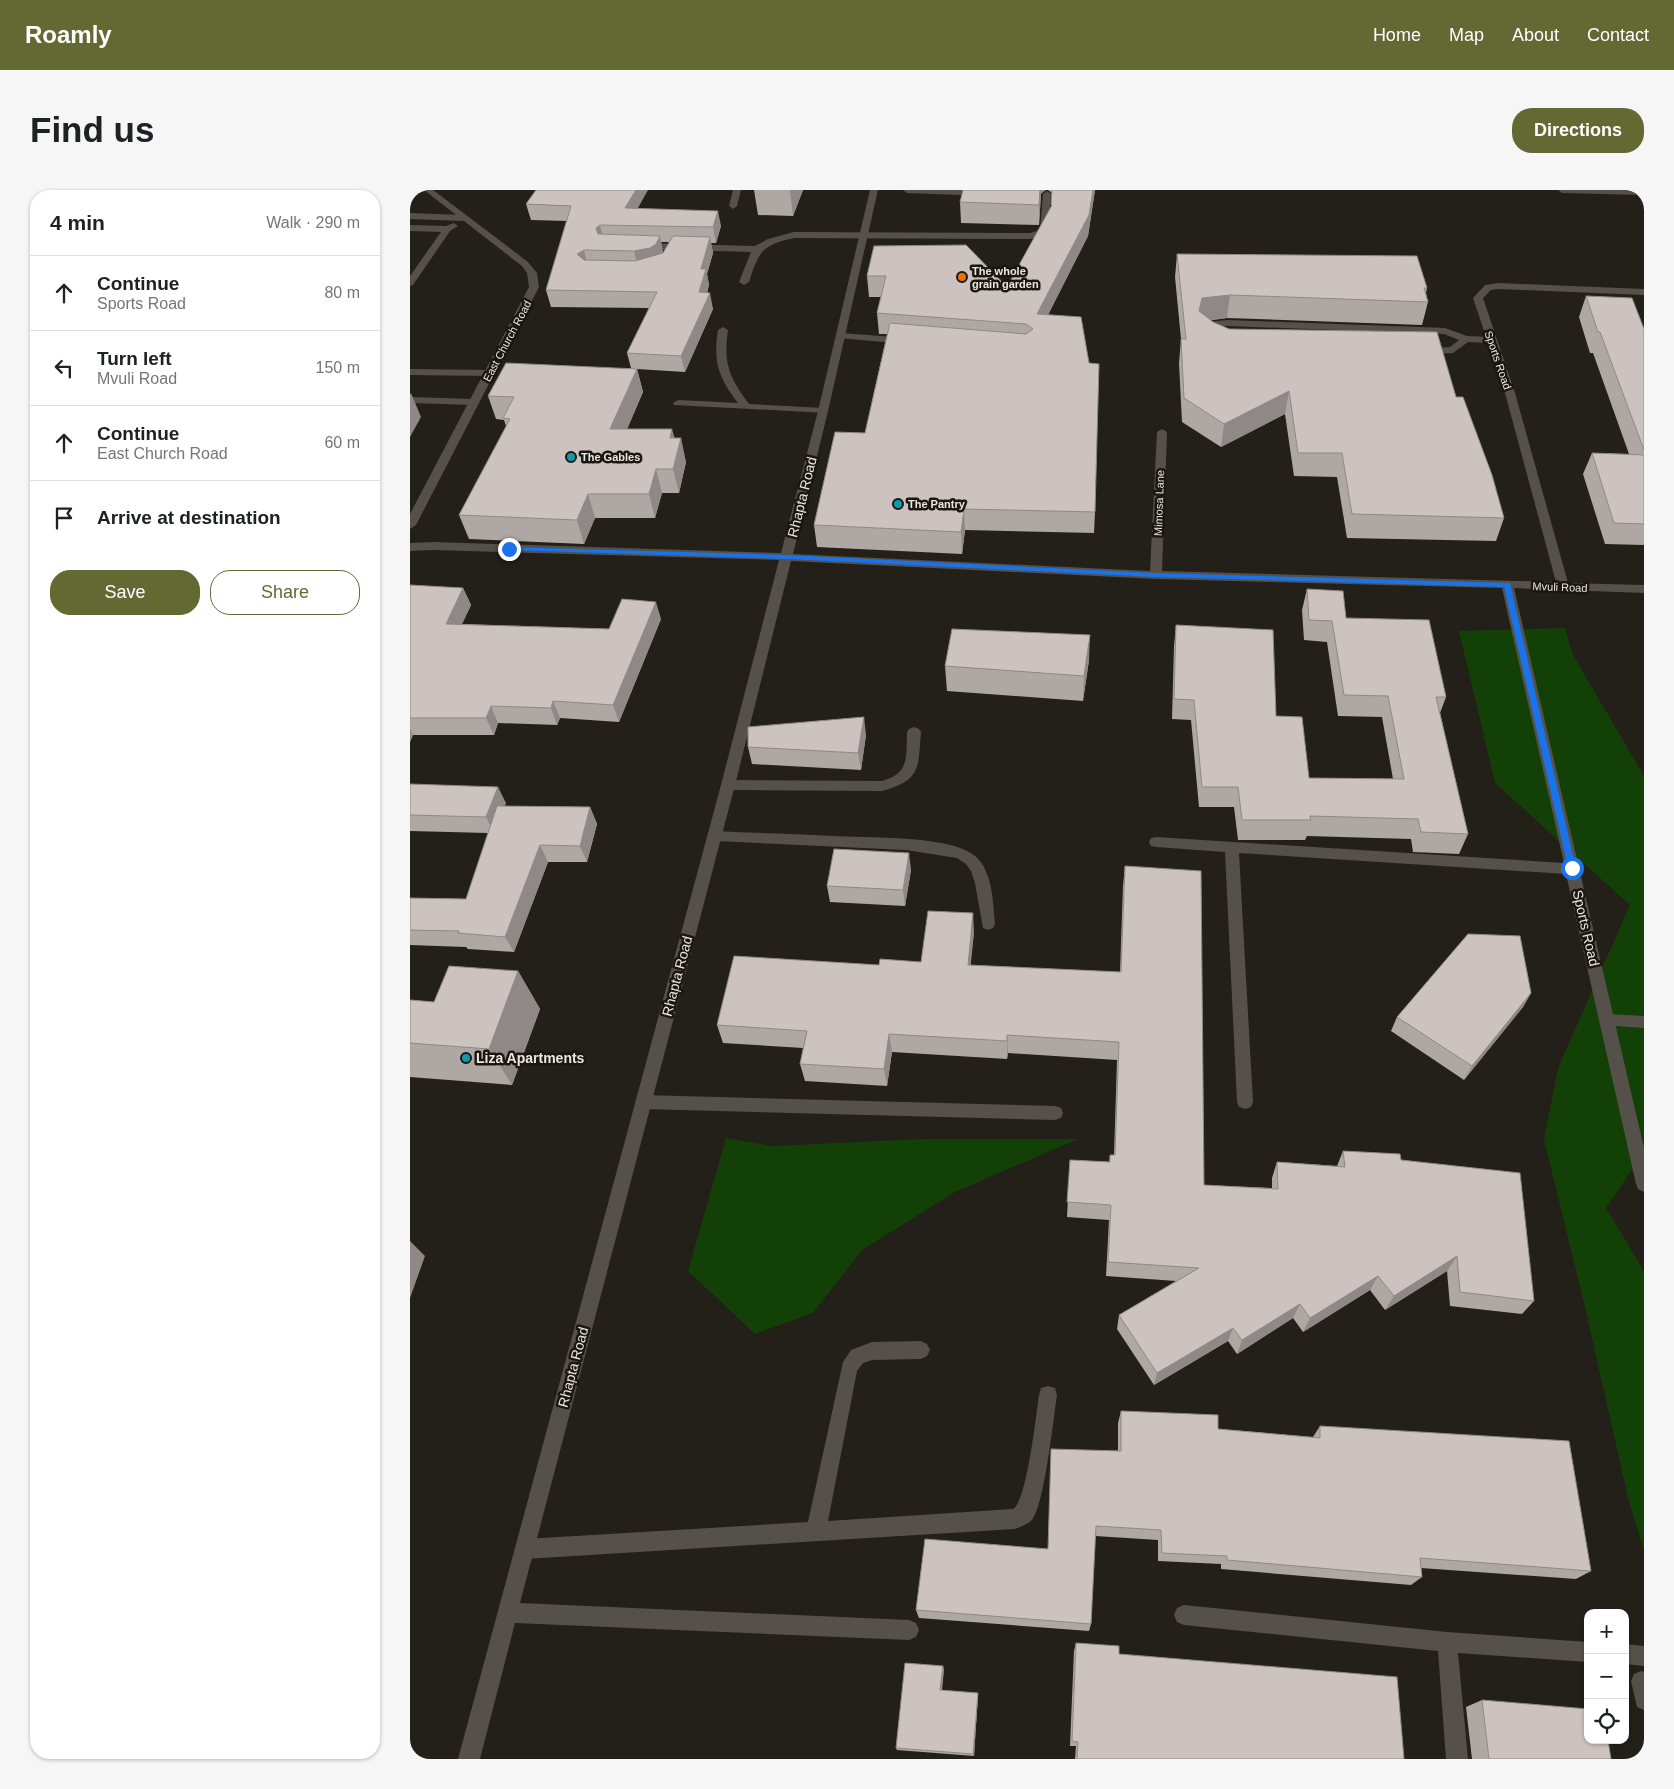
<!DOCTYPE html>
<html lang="en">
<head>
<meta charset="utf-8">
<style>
	:root { --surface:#fff; --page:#f6f6f6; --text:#202124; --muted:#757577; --line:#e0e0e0; --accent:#646934 }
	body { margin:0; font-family:Arial,sans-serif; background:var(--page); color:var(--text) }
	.controls { position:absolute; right:15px; bottom:15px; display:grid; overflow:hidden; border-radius:10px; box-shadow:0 1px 4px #0004 }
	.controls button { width:45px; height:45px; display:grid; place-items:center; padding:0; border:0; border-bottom:1px solid var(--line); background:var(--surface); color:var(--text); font:25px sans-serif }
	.stop { position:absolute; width:15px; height:15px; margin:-11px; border:4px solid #1a73e8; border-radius:50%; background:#fff }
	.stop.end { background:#1a73e8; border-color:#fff; box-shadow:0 1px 5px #0008 }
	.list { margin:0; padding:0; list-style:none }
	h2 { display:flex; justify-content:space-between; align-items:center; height:65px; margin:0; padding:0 20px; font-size:21px }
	h2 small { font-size:16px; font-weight:400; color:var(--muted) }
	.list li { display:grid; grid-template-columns:32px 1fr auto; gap:15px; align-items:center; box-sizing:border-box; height:75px; padding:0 20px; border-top:1px solid var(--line) }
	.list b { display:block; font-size:19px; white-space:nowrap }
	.list p { margin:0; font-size:16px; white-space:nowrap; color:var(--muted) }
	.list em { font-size:16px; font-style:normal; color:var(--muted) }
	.actions { display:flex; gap:10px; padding:15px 20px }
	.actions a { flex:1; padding:11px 0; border:1px solid var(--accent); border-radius:20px; text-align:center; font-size:18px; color:var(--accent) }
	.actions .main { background:var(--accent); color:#fff }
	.icon { flex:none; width:28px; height:28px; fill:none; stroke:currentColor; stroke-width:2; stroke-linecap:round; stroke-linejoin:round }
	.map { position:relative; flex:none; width:1234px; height:1569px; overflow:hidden; border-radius:20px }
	header { display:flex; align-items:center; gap:30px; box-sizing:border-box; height:70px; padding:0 25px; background:var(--accent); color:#fff }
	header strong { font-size:24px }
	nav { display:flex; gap:28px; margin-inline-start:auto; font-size:18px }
	.intro { display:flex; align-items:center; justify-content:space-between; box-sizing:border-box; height:120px; padding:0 30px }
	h1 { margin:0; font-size:35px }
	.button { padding:12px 22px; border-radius:20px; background:var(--accent); color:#fff; font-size:18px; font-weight:700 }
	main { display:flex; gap:30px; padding:0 30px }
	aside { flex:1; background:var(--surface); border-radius:20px; box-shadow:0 1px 4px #0004 }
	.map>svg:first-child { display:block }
</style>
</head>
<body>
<header>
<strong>Roamly</strong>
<nav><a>Home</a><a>Map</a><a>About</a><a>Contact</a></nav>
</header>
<div class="intro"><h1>Find us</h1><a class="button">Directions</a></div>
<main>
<aside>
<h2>4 min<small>Walk · 290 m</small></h2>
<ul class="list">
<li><svg class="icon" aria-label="ahead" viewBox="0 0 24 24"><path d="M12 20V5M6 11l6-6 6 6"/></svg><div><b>Continue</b><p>Sports Road</p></div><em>80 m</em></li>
<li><svg class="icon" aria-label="left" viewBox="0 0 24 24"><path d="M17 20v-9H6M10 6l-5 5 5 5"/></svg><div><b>Turn left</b><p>Mvuli Road</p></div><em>150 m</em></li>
<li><svg class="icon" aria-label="ahead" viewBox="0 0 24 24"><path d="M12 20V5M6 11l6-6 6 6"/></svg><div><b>Continue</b><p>East Church Road</p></div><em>60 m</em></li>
<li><svg class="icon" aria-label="arrive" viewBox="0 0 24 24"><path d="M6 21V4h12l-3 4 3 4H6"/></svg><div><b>Arrive at destination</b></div></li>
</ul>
<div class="actions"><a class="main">Save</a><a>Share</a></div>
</aside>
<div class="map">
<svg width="1234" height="1569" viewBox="0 0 1234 1569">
	<rect width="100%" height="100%" fill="#231f19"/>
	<path fill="#134006" d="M 1155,438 L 1163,465 L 1234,586 L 1234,962 L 1196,1018 L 1234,1081 L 1234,1361 L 1218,1308 L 1174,1113 L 1134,950 L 1148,878 L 1220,715 L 1085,593 L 1049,441 Z
		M 316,948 L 363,956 L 512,949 L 668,949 L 545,1002 L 452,1060 L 403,1123 L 345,1144 L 278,1081 Z"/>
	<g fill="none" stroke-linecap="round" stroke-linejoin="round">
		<path fill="#55504a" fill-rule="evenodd" d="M 323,0 L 331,0 L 327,16 L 323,19 L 319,16 Z
			M 493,0 L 553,0 L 555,2 L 551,5 L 497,3 Z
			M 1148,0 L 1234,0 L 1234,5 L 1152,3 Z
			M 637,1 L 641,4 L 638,41 L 633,46 L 620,49 L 384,48 C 351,55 349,62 339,92 L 334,95 L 329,92 L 341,62 L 232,59 L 227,56 L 232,53 L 345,56 L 358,49 L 384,42 L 620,43 L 630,40 L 633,4 Z
			M 0,23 L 54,25 L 58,28 L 54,31 L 0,29 Z
			M 817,130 L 1035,138 L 1057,146 L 1080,147 L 1085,150 L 1080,153 L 1058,152 L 1043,163 L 1013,164 L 1009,163 L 1009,159 L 1040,157 L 1049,150 L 1034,144 L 817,136 L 799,138 L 796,144 L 793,145 L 788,142 L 791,133 Z
			M 313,137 L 318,140 C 313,173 319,187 339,214 L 413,218 L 418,221 L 417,223 L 264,215 L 263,213 L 268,210 L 328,213 C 308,187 303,172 308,140 Z
			M 431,143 L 497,148 L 502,151 L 497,154 L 428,148 L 426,146 Z
			M 0,179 L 79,180 L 84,183 L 79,186 L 0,185 Z
			M 0,207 L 64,209 L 69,212 L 64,215 L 0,213 Z
			M 504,537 L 509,539 L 511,542 C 508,579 511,590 472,601 L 318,600 L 313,599 L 311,595 L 313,591 L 318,590 L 472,591 C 500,583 496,567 497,542 L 499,539 Z
			M 305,641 C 344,643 384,644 423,646 C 456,648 541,645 565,666 C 583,681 583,713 585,734 L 583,738 L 578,740 L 573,738 L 565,693 L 561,681 L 556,674 L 547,668 L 496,660 L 305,651 L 300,650 L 298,646 L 300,642 Z
			M 1197,824 L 1234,826 L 1234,838 L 1192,835 L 1189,830 L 1192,825 Z
			M 233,905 L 645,916 L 651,918 L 653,923 L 651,928 L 645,930 L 233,919 L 227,917 L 225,912 L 227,907 Z
			M 511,1151 L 517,1154 L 520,1160 L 517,1166 L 511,1169 L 462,1170 L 453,1173 L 447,1181 L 418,1331 L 603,1319 C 617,1311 626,1225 629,1205 L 631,1198 L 638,1196 L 645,1198 L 647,1205 C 643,1230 635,1313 622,1330 C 618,1334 610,1337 605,1339 L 115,1369 L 108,1366 L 105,1359 L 108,1352 L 115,1349 L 398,1332 L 433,1172 L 441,1160 L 462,1152 Z
			M 774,1415 L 1037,1442 L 1178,1452 L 1178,1472 L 1048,1463 L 1058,1569 L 1036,1569 L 1028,1461 L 774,1435 L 767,1432 L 764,1425 L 767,1418 Z
			M 1215,1454 L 1234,1456 L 1234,1476 L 1215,1474 Z
			M 1231,1481 L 1234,1482 L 1234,1520 L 1227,1517 L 1221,1491 L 1224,1484 Z"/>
		<path fill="#55504a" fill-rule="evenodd" d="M 14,0 L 23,0 L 118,72 L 127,83 L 129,97 L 6,335 L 0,339 L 0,324 L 119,97 L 117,83 L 112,76 Z
			M 460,0 L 468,0 L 418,221 L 383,364 L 740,381 L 747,242 L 752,239 L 757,242 L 752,381 L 1146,392 L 1095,203 L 1063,108 L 1075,95 L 1088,93 L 1234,99 L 1234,105 L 1088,99 L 1081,100 L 1073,108 L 1105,203 L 1158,393 L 1234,395 L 1234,403 L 1104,398 L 1234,958 L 1234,1002 L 1228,999 L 1226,994 L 1156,684 L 829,663 L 843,912 L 841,917 L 835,919 L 829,917 L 827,912 L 815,662 L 746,657 L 741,656 L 739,652 L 741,648 L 746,647 L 1154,673 L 1092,398 L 746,389 L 381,371 L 325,595 L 110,1413 L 499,1430 L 506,1433 L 509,1440 L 506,1447 L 499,1450 L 105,1433 L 70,1569 L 48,1569 L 311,595 L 369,370 L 23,360 L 0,361 L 0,353 L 23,352 L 371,363 L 408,221 Z
			M 44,33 L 48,36 L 40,41 L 3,95 L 0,96 L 0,86 L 31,42 L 0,41 L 0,35 L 36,36 Z"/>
	</g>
	<path fill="#afa7a4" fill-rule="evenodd" d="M 344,0 L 393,0 L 383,26 L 348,25 Z
		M 638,0 L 685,0 L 678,46 L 638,125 L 685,322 L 684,343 L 555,340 L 552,364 L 407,357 L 404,335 L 455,243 L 477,144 L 469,144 L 467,123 L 471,107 L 459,107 L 457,86 L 464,56 L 597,97 L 641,18 L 642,3 Z
		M 631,4 L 629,35 L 551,33 L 550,12 Z
		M 116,14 L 228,19 L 311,36 L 306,53 L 301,53 L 303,63 L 297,84 L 299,95 L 297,103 L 303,119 L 275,182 L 227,179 L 233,202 L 217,239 L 265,248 L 276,272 L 269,303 L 252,303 L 245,328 L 185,328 L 174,354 L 59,349 L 49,325 L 96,236 L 94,230 L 86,229 L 78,206 L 221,178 L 217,163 L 239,118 L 141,117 L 136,100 L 157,31 L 121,30 ZM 251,52 L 259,52 L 253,63 L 253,62 Z
		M 767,64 L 1017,98 L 1016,103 L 1018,112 L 1012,135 L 817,128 L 800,130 L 803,132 L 819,139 L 1046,207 L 1094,328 L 1086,351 L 937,348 L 927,287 L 884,286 L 875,224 L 811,257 L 772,232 L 769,173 L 771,149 L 765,87 Z
		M 1176,106 L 1234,139 L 1234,355 L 1195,354 L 1173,284 L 1182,263 L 1219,264 L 1183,163 L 1180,163 L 1169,127 Z
		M 0,395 L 53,398 L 61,415 L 52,434 L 199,439 L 251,429 L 209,532 L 150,528 L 147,535 L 88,533 L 84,545 L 3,545 L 0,552 Z
		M 897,399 L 936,428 L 1036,507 L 1030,523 L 1058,644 L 1049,664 L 1003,662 L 1001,649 L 897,646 L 895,650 L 828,650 L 824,617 L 789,617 L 781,530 L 762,529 L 764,456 L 766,435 L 866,526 L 899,588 L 983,589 L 972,527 L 928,526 L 917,452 L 894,450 L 892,420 Z
		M 679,470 L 673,511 L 537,501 L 535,476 Z
		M 456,545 L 451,580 L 342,574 L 338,557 Z
		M 0,594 L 96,613 L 94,616 L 180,617 L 187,634 L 177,672 L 138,672 L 104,762 L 58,759 L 56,757 L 0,755 L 0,708 L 56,709 L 78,643 L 0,641 Z
		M 715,676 L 794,995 L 862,998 L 862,988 L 867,972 L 927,976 L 933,961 L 991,970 L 1124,1111 L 1112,1124 L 1040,1116 L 1037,1081 L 975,1120 L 960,1100 L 893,1142 L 883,1128 L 827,1164 L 818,1151 L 744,1195 L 707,1139 L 709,1125 L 766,1091 L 696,1086 L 699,1030 L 657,1027 L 660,970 L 699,972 L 700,965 L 704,965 L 707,870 L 598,863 L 597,869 L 482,862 L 477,896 L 395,891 L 390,874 L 393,858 L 313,853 L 307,835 L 469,775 L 511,772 L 564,742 L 560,775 L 710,782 L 713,696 Z
		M 501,680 L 495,716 L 420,712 L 417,696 Z
		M 108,781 L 130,819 L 102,895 L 0,887 L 0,810 L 24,812 Z
		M 1121,803 L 1113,817 L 1054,890 L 981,841 L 987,827 Z
		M 711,1221 L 808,1239 L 903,1247 L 910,1236 L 1181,1381 L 1166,1389 L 1011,1378 L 1012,1387 L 1001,1395 L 811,1379 L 811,1374 L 748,1371 L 748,1350 L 685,1346 L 681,1434 L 679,1441 L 509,1428 L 506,1420 L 637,1359 L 708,1261 L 708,1233 Z
		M 666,1453 L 709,1464 L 994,1569 L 665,1569 L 666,1556 L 660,1556 L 664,1461 Z
		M 534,1479 L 532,1500 L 568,1505 L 564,1566 L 487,1560 L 486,1558 Z
		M 1072,1510 L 1201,1569 L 1062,1569 L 1056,1517 Z"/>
	<path fill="#8f8886" d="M 226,0 L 238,0 L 219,34 L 215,18 Z
		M 380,0 L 393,0 L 383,26 Z
		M 630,0 L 636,0 L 631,4 L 629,35 L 629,15 Z
		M 683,0 L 685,0 L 678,46 L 627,146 L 627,124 Z
		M 308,21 L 311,36 L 306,53 L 303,37 Z
		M 190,35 L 194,51 L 190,54 L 186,38 Z
		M 250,46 L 253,62 L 250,70 L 228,77 L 224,61 Z
		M 300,47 L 303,63 L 297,84 L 299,95 L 293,118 L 289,102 L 291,79 Z
		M 174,60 L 178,76 L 167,64 Z
		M 300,103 L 303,119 L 275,182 L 271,166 Z
		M 820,105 L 817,128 L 790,132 L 789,121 L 792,108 Z
		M 227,179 L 233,202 L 207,263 L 200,239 Z
		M 879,201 L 875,224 L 811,257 L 814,234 Z
		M 1,203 L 11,227 L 0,247 L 0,205 Z
		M 262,239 L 268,260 L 271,248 L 276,272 L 269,303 L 263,279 L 260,248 Z
		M 246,279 L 252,303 L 245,328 L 239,304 Z
		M 178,304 L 185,328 L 174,354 L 167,330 Z
		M 554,319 L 555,340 L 552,364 L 551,342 Z
		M 53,398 L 61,415 L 44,451 L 36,434 Z
		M 246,412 L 251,429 L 209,532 L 203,515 Z
		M 680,445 L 679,470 L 673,511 L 674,486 Z
		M 143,511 L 150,528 L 147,535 L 141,518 Z
		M 81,516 L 88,533 L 84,545 L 76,528 Z
		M 454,527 L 456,545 L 451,580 L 448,563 Z
		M 0,539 L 3,545 L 0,552 Z
		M 88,597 L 96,613 L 84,644 L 76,627 Z
		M 180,617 L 187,634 L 177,672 L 170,656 Z
		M 130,655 L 138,672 L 104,762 L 95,747 Z
		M 499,663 L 501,680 L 495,716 L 493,700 Z
		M 563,723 L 564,742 L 559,793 L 558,775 Z
		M 108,781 L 130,819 L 102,895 L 79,859 Z
		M 1121,803 L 1113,817 L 1054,890 L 1062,876 Z
		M 479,844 L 482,862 L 477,896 L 474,879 Z
		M 597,845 L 598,863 L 597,869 Z
		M 0,1051 L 15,1066 L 0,1108 Z
		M 1047,1066 L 1037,1081 L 975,1120 L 984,1106 Z
		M 968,1086 L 960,1100 L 893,1142 L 900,1128 Z
		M 890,1114 L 883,1128 L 827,1164 L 832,1150 Z
		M 823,1138 L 818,1151 L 744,1195 L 747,1183 Z
		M 533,1476 L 534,1479 L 531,1503 L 530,1500 Z
		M 568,1503 L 568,1505 L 564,1566 L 563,1564 Z"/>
	<path fill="#ccc2bf" stroke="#8f8886" d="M 126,0 L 226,0 L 215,18 L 308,21 L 303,37 L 190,35 L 186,38 L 188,44 L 250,46 L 246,54 L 240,58 L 224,61 L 174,60 L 167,64 L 174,70 L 225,71 L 253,63 L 263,46 L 300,47 L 291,79 L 296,79 L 289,102 L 300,103 L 271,166 L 217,163 L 247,102 L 136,100 L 161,16 L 116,14 Z
		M 553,0 L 630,0 L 629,15 L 550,12 Z
		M 642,0 L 683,0 L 679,25 L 627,124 L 671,127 L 679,173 L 689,174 L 685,322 L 554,319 L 551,342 L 404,335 L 425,242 L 455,243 L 480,133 L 616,144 L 623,139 L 616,134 L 467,123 L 476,86 L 457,86 L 464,56 L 556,55 L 597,97 L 642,15 L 641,15 Z
		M 767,64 L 1007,66 L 1017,98 L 1014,98 L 1018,112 L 820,105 L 792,108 L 789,121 L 803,132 L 819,139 L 1027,142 L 1046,207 L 1053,207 L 1082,285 L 1094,328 L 942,324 L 932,263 L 888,263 L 879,201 L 814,234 L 774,208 L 771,149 L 776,149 Z
		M 1176,106 L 1222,108 L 1234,139 L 1234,260 L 1190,142 L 1188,142 Z
		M 96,173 L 227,179 L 200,239 L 262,239 L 260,248 L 271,248 L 263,279 L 246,279 L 239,304 L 178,304 L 167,330 L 49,325 L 100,229 L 93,228 L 104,207 L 78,206 Z
		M 1182,263 L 1234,265 L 1234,334 L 1204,333 Z
		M 0,395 L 53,398 L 36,434 L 199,439 L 212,409 L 246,412 L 203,515 L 143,511 L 141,518 L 81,516 L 76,528 L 0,528 Z
		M 897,399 L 933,401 L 936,428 L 1019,430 L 1036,507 L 1026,507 L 1058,644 L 1011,642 L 1008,629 L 900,626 L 901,630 L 832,630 L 828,597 L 792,597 L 784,510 L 764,509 L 766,435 L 863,440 L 866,526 L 892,527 L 899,588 L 994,589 L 978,506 L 934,505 L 922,431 L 899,430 Z
		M 542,439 L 680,445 L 674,486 L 535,476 Z
		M 454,527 L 448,563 L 338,557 L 338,537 Z
		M 0,594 L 88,597 L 76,627 L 0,625 Z
		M 87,616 L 180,617 L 170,656 L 130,655 L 95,747 L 48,743 L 49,741 L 0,740 L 0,708 L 56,709 Z
		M 424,659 L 499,663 L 493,700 L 417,696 Z
		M 715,676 L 791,681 L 794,995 L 868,999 L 867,972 L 935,977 L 933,961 L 990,964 L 991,970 L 1110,983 L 1124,1111 L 1050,1102 L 1047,1066 L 984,1106 L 968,1086 L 900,1128 L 890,1114 L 832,1150 L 823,1138 L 747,1183 L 709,1125 L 789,1078 L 698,1072 L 701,1015 L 657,1012 L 660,970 L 700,972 L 700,965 L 705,965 L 709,852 L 597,845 L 597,851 L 479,844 L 474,879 L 390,874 L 397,841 L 307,835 L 324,766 L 469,775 L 470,769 L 511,772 L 518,721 L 563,723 L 558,775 L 711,782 Z
		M 1058,744 L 1110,746 L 1121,803 L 1062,876 L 987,827 Z
		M 39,776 L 108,781 L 79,859 L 0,853 L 0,810 L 24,812 Z
		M 711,1221 L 808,1225 L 808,1239 L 910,1248 L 910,1236 L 1159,1251 L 1181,1381 L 1010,1368 L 1012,1387 L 817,1370 L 817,1366 L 752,1363 L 751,1340 L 686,1336 L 681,1434 L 506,1420 L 515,1349 L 638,1359 L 641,1259 L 711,1261 Z
		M 666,1453 L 709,1456 L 709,1464 L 987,1487 L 994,1569 L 667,1569 L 668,1552 L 662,1551 Z
		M 495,1473 L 533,1476 L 530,1500 L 568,1503 L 563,1564 L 486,1558 Z
		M 1072,1510 L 1178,1519 L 1178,1550 L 1198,1550 L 1201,1569 L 1079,1569 Z"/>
	<path fill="#1a73e8" d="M 99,357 L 377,365 L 746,383 L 1100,393 L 1166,678 L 1162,681 L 1158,678 L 1094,397 L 746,387 L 377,369 L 97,360 L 97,357 Z"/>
	<circle fill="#e8710a" stroke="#1a1610" stroke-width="2" cx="552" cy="87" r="5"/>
	<g fill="#0f9aa8" stroke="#1a1610" stroke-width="2">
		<circle cx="161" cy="267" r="5"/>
		<circle cx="488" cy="314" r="5"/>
		<circle cx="56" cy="868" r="5"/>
	</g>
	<g text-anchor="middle" stroke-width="5" stroke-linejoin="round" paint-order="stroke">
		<g font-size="11" font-weight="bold" fill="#eae7e3" stroke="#1a1610" text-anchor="start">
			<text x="562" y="85">The whole<tspan x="562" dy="13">grain garden</tspan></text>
			<text x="171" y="271">The Gables</text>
			<text x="498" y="318">The Pantry</text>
		</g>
		<g font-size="11" fill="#eae7e3" stroke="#1a1610">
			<text transform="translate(97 151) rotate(-62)" y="4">East Church Road</text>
			<text transform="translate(1088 170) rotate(71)" y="4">Sports Road</text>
			<text transform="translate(749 313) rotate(-88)" y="4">Mimosa Lane</text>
			<text transform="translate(1150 397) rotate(2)" y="4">Mvuli Road</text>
		</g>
		<g font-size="14" fill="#eae7e3" stroke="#1a1610">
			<text transform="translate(392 307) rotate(-76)" y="5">Rhapta Road</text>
			<text transform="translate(1176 738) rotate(77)" y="5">Sports Road</text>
			<text transform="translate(267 786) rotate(-75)" y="5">Rhapta Road</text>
			<text transform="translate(163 1177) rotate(-75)" y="5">Rhapta Road</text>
		</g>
		<g font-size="14" font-weight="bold" fill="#eae7e3" stroke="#1a1610" text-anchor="start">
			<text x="66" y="873">Liza Apartments</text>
		</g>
	</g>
</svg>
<div class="controls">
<button>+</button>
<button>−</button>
<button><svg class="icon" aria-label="locate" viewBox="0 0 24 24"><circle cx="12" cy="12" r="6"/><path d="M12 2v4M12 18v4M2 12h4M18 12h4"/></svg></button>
</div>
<div class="stop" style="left:1162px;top:678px"></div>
<div class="stop end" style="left:99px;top:359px"></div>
</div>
</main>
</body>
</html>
